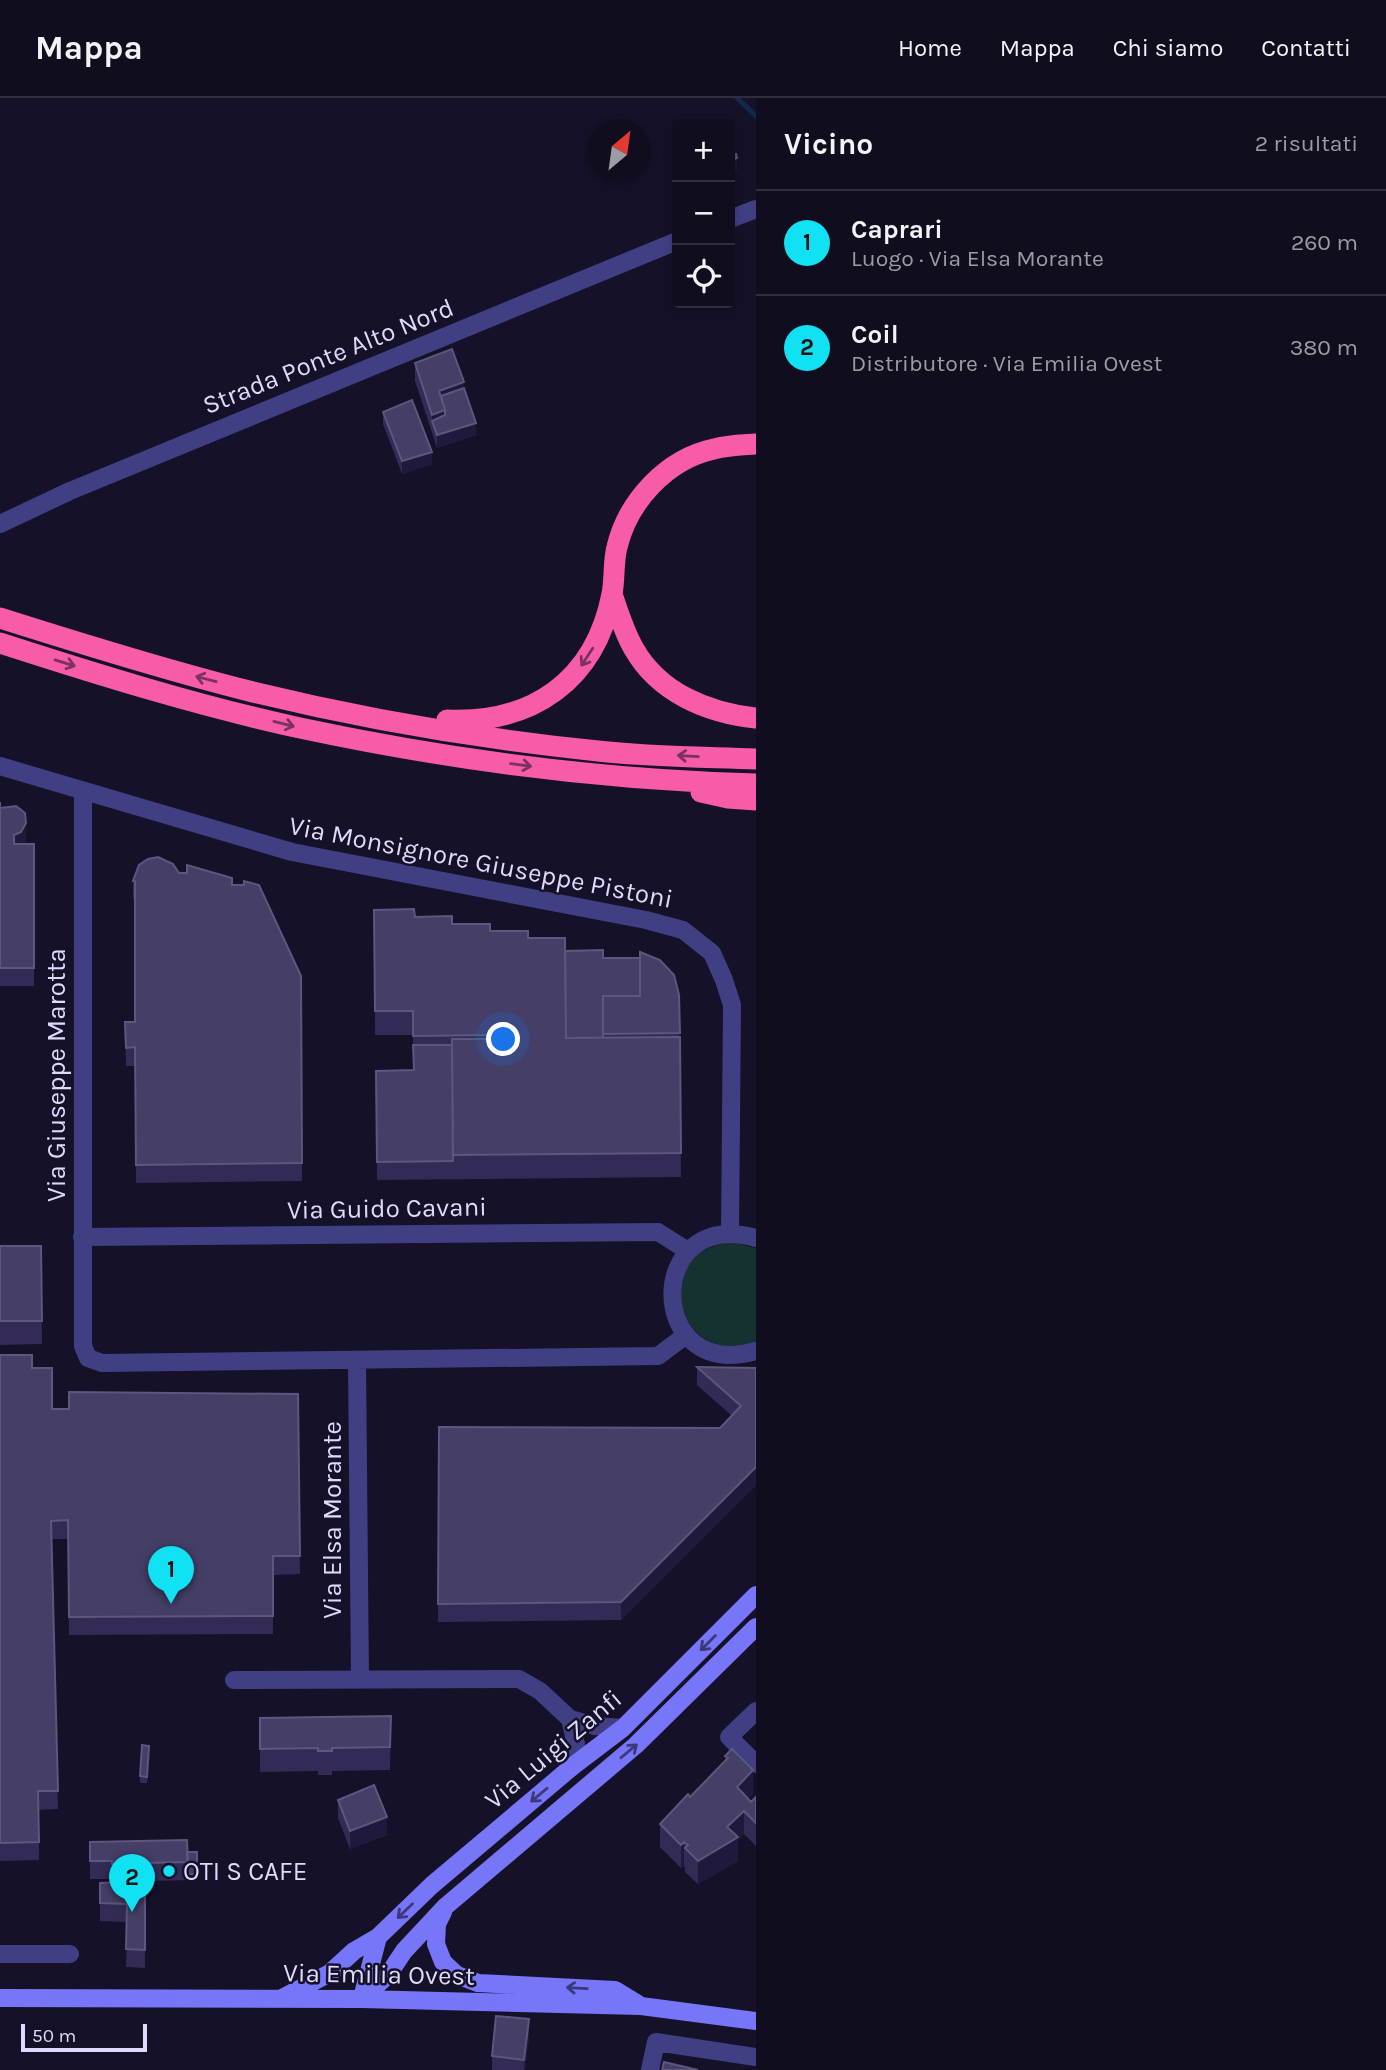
<!DOCTYPE html>
<html lang="it">
<head>
<meta charset="utf-8">
<style>
	:root { --surface:#100d1e; --page:#1e1b2b; --text:#f1f3f6; --muted:#9c9ca4; --line:#302d3c; --accent:#10e1f3 }
	body { margin:0; font-family:Karla,sans-serif; background:var(--page); color:var(--text) }
	.controls { position:absolute; right:21px; top:21px; display:grid; overflow:hidden; border-radius:7px; box-shadow:0 4px 10px #0003 }
	.controls button { width:63px; height:63px; display:grid; place-items:center; padding:0; border:0; border-bottom:2px solid var(--line); background:var(--surface); color:var(--text); font:35px sans-serif }
	.compass { position:absolute; left:588px; top:21px; width:63px; height:63px; border-radius:50%; background:var(--surface); box-shadow:0 4px 10px #0003; rotate:29deg }
	.scale { position:absolute; left:21px; bottom:18px; width:126px; box-sizing:border-box; padding-left:7px; border:4px solid #dddafd; border-top:0; font-size:19px; line-height:24px; white-space:nowrap; color:#dddafd; -webkit-text-stroke:5px #151128; paint-order:stroke }
	.you { position:absolute; left:504px; top:942px; width:24px; height:24px; margin:-18px; border:5px solid #fff; border-radius:50%; background:#1a73e8; box-shadow:0 0 0 10px #1a73e833 }
	.badge { display:grid; place-items:center; width:46px; height:46px; border-radius:50%; background:var(--accent); color:#111; font-size:23px; font-weight:700 }
	.pin { position:absolute; translate:-50% -58px; filter:drop-shadow(0 2px 4px #0008) }
	.pin::after { content:''; position:absolute; top:37px; width:24px; height:21px; background:inherit; clip-path:polygon(0 0,100% 0,50% 100%) }
	.list { margin:0; padding:0; list-style:none }
	h2 { display:flex; justify-content:space-between; align-items:center; height:91px; margin:0; padding:0 28px; font-size:30px }
	h2 small { font-size:23px; font-weight:400; color:var(--muted) }
	.list li { display:grid; grid-template-columns:46px 1fr auto; gap:21px; align-items:center; box-sizing:border-box; height:105px; padding:0 28px; border-top:2px solid var(--line) }
	.list b { display:block; font-size:26px; white-space:nowrap }
	.list p { margin:0; font-size:23px; white-space:nowrap; color:var(--muted) }
	.list em { font-size:23px; font-style:normal; color:var(--muted) }
	.icon { flex:none; width:38px; height:38px; fill:none; stroke:currentColor; stroke-width:2; stroke-linecap:round; stroke-linejoin:round }
	.map { position:relative; flex:none; width:756px; height:1972px; overflow:hidden }
	header { display:flex; align-items:center; gap:42px; box-sizing:border-box; height:98px; padding:0 35px; background:var(--surface); border-bottom:2px solid var(--line) }
	header strong { font-size:33px }
	nav { display:flex; gap:38px; margin-inline-start:auto; font-size:24px }
	main { display:flex }
	aside { flex:1; background:var(--surface) }
	.map>svg:first-child { display:block }
</style>
</head>
<body>
<header>
<strong>Mappa</strong>
<nav><a>Home</a><a>Mappa</a><a>Chi siamo</a><a>Contatti</a></nav>
</header>
<main>
<div class="map">
<svg width="756" height="1972" viewBox="0 0 756 1972">
	<rect width="100%" height="100%" fill="#151128"/>
	<path fill="#153130" d="M 731,1144 L 756,1150 L 756,1244 C 747,1247 739,1250 729,1249 C 698,1247 677,1218 682,1188 C 684,1177 687,1166 695,1159 C 704,1150 719,1146 731,1144 Z"/>
	<g fill="none" stroke-linecap="round" stroke-linejoin="round">
		<path stroke="#11294c" stroke-width="5" d="M 737,0 L 756,18"/>
		<path stroke="#403f84" stroke-width="18" d="M 730,121 L 756,111
			M 0,426 L 70,393 L 677,143
			M 0,668 L 292,754 L 646,822 L 683,832 L 712,855 L 724,882 L 732,907 L 730,1136
			M 83,693 L 83,1248 L 88,1260 L 102,1265 L 658,1258 L 686,1237
			M 82,1139 L 658,1134 L 688,1153
			M 756,1140 C 644,1108 645,1285 756,1253
			M 357,1263 L 360,1581
			M 234,1582 L 519,1581 L 540,1593 L 570,1621 L 595,1628 L 623,1630
			M 756,1613 L 729,1639 L 756,1666
			M 570,1621 L 576,1646 L 573,1668
			M 0,1856 L 70,1856
			M 650,1972 L 656,1944 L 756,1959"/>
		<path stroke="#7776f8" stroke-width="18" d="M 443,1814 L 437,1826 L 436,1846 L 443,1864 L 457,1877 L 478,1885 L 615,1892 L 638,1906
			M 284,1899 L 330,1875 L 354,1853 L 378,1839 L 432,1787 L 573,1668 L 623,1630 L 756,1497
			M 0,1900 L 362,1901 L 641,1908 L 756,1923
			M 362,1900 L 378,1839
			M 362,1901 L 388,1877 L 404,1853 L 446,1808 L 636,1647 L 756,1529"/>
		<path stroke="#f75ba9" stroke-width="21" d="M 612,496 C 618,514 624,534 634,551 C 659,595 708,615 756,620
			M 0,520 C 82,546 165,572 249,593 C 363,621 481,641 598,653 C 650,659 703,659 756,661
			M 0,545 C 99,577 199,608 300,630 C 450,662 603,682 756,686
			M 447,622 C 532,626 595,583 612,496 C 615,481 613,464 617,449 C 628,403 667,361 714,351 C 728,347 742,347 756,346
			M 701,694 L 728,700 L 756,702"/>
	</g>
	<path fill="#332b55" d="M 415,265 L 464,290 L 476,337 L 437,350 L 415,283 Z
		M 383,314 L 432,366 L 402,376 L 383,326 Z
		M 0,704 L 0,710 L 26,743 L 25,746 L 34,746 L 34,888 L 0,888 Z
		M 179,775 L 232,787 L 301,878 L 302,1083 L 136,1085 L 135,968 L 126,968 L 125,924 L 135,924 L 135,801 L 133,801 L 133,783 Z
		M 374,812 L 528,840 L 565,853 L 603,860 L 679,897 L 681,1079 L 377,1082 L 376,973 L 414,972 L 413,960 L 413,937 L 375,937 Z
		M 0,1148 L 41,1148 L 42,1246 L 0,1247 Z
		M 0,1257 L 32,1270 L 52,1311 L 298,1296 L 300,1476 L 273,1477 L 273,1536 L 69,1537 L 68,1441 L 52,1441 L 58,1711 L 39,1712 L 39,1762 L 0,1763 Z
		M 697,1269 L 756,1270 L 756,1387 L 621,1522 L 438,1524 L 439,1329 L 720,1330 L 732,1318 L 697,1287 Z
		M 391,1618 L 390,1672 L 332,1673 L 332,1677 L 318,1677 L 318,1673 L 260,1674 L 260,1620 Z
		M 149,1648 L 147,1685 L 140,1685 L 140,1678 Z
		M 725,1658 L 753,1696 L 748,1701 L 751,1704 L 756,1699 L 756,1748 L 744,1736 L 738,1743 L 738,1763 L 698,1786 L 685,1774 L 685,1769 L 684,1768 L 681,1770 L 660,1749 L 660,1726 L 690,1699 L 725,1662 Z
		M 338,1702 L 387,1737 L 350,1751 L 338,1720 Z
		M 90,1744 L 187,1754 L 197,1754 L 197,1782 L 145,1783 L 145,1870 L 126,1869 L 127,1824 L 100,1823 L 100,1805 L 125,1784 L 112,1784 L 112,1781 L 90,1781 Z
		M 529,1939 L 525,1972 L 492,1972 L 492,1958 Z"/>
	<path fill="#1f193b" d="M 737,60 L 737,72 L 730,75 L 730,63 Z
		M 464,284 L 464,302 L 443,310 L 439,293 Z
		M 445,312 L 445,330 L 432,323 L 432,317 Z
		M 476,325 L 476,337 L 437,350 L 437,337 Z
		M 432,354 L 432,366 L 402,376 L 402,363 Z
		M 26,725 L 26,743 L 21,752 L 14,756 L 14,737 Z
		M 756,1369 L 756,1387 L 621,1522 L 621,1504 Z
		M 753,1672 L 753,1696 L 737,1713 L 737,1689 Z
		M 744,1713 L 744,1736 L 738,1743 L 738,1763 L 698,1786 L 698,1763 L 727,1729 Z
		M 387,1719 L 387,1737 L 350,1751 L 350,1733 Z
		M 684,1744 L 684,1768 L 681,1770 L 681,1747 Z
		M 529,1921 L 529,1939 L 525,1972 L 524,1972 L 524,1962 Z"/>
	<path fill="#453e67" stroke="#5d567e" stroke-width="2" d="M 719,23 L 720,26 L 711,26 Z
		M 730,50 L 733,57 L 736,56 L 737,60 L 730,63 Z
		M 452,251 L 464,284 L 439,293 L 445,312 L 432,317 L 415,265 Z
		M 464,290 L 476,325 L 437,337 L 432,323 L 445,317 L 445,312 L 441,298 Z
		M 412,302 L 432,354 L 402,363 L 383,314 Z
		M 0,704 L 0,710 L 16,708 L 25,715 L 26,725 L 21,734 L 14,737 L 14,746 L 34,746 L 34,870 L 0,870 Z
		M 158,759 L 173,766 L 179,775 L 187,775 L 187,767 L 232,780 L 232,787 L 244,787 L 244,783 L 259,787 L 301,878 L 302,1065 L 136,1067 L 135,949 L 126,950 L 125,924 L 135,924 L 135,783 L 133,783 L 139,767 L 148,761 Z
		M 414,811 L 415,819 L 452,818 L 452,826 L 490,826 L 490,833 L 528,833 L 528,840 L 565,840 L 566,940 L 680,939 L 681,1055 L 453,1057 L 452,941 L 490,941 L 490,937 L 413,938 L 413,913 L 375,913 L 374,812 Z
		M 603,852 L 603,860 L 640,860 L 640,898 L 603,898 L 603,940 L 566,940 L 565,853 Z
		M 640,854 L 660,862 L 674,877 L 679,897 L 680,935 L 603,936 L 603,898 L 640,898 Z
		M 413,947 L 452,947 L 453,1063 L 377,1064 L 376,973 L 414,972 Z
		M 0,1148 L 41,1148 L 42,1223 L 0,1223 Z
		M 0,1257 L 32,1257 L 32,1270 L 52,1270 L 52,1311 L 69,1311 L 69,1294 L 298,1296 L 300,1458 L 273,1458 L 273,1518 L 69,1519 L 68,1422 L 51,1423 L 58,1693 L 38,1693 L 39,1744 L 0,1745 Z
		M 697,1269 L 756,1270 L 756,1369 L 621,1504 L 438,1506 L 439,1329 L 720,1330 L 741,1308 Z
		M 391,1618 L 390,1649 L 332,1650 L 332,1653 L 318,1653 L 318,1650 L 260,1651 L 260,1620 Z
		M 142,1647 L 149,1648 L 147,1679 L 140,1678 Z
		M 732,1651 L 753,1672 L 737,1689 L 751,1704 L 756,1699 L 756,1725 L 744,1713 L 727,1729 L 738,1739 L 698,1763 L 685,1750 L 688,1747 L 684,1744 L 681,1747 L 660,1726 L 688,1696 L 690,1699 L 728,1660 L 725,1658 Z
		M 374,1687 L 387,1719 L 350,1733 L 338,1702 Z
		M 187,1742 L 188,1764 L 145,1765 L 145,1852 L 126,1851 L 127,1806 L 100,1805 L 100,1785 L 125,1784 L 127,1766 L 112,1766 L 112,1763 L 90,1763 L 90,1744 Z
		M 187,1754 L 197,1754 L 197,1776 L 188,1776 Z
		M 496,1918 L 529,1921 L 524,1962 L 492,1958 Z
		M 664,1964 L 698,1972 L 662,1972 Z"/>
	<defs><path id="oneway-shaft" d="M-6 0H5M1.5-3L5.5 0L1.5 3" fill="none" stroke-width="1.6" stroke-linecap="round" stroke-linejoin="round" transform="scale(1.75)"/></defs>
	<g stroke="#7b3262">
		<use href="#oneway-shaft" transform="translate(587 559) rotate(123)"/>
		<use href="#oneway-shaft" transform="translate(65 565) rotate(17)"/>
		<use href="#oneway-shaft" transform="translate(206 581) rotate(-165)"/>
		<use href="#oneway-shaft" transform="translate(284 626) rotate(14)"/>
		<use href="#oneway-shaft" transform="translate(688 658) rotate(-177)"/>
		<use href="#oneway-shaft" transform="translate(521 667) rotate(7)"/>
	</g>
	<g stroke="#3c397b">
		<use href="#oneway-shaft" transform="translate(708 1545) rotate(135)"/>
		<use href="#oneway-shaft" transform="translate(629 1653) rotate(-40)"/>
		<use href="#oneway-shaft" transform="translate(539 1697) rotate(140)"/>
		<use href="#oneway-shaft" transform="translate(405 1813) rotate(136)"/>
		<use href="#oneway-shaft" transform="translate(577 1890) rotate(-177)"/>
	</g>
	<circle fill="#10e1f3" stroke="#151128" stroke-width="2.5" cx="169" cy="1773" r="7"/>
	<g text-anchor="middle" stroke-width="5" stroke-linejoin="round" paint-order="stroke">
		<g font-size="26" fill="#dddafd" stroke="#151128">
			<text transform="translate(328 258) rotate(-22)" y="9">Strada Ponte Alto Nord</text>
			<text transform="translate(481 764) rotate(11)" y="9">Via Monsignore Giuseppe Pistoni</text>
			<text transform="translate(56 977) rotate(-90)" y="9">Via Giuseppe Marotta</text>
			<text transform="translate(387 1110) rotate(-1)" y="9">Via Guido Cavani</text>
			<text transform="translate(332 1422) rotate(-90)" y="9">Via Elsa Morante</text>
			<text transform="translate(553 1651) rotate(-40)" y="9">Via Luigi Zanfi</text>
			<text transform="translate(379 1876) rotate(1)" y="9">Via Emilia Ovest</text>
		</g>
		<g font-size="26" fill="#dddafd" stroke="#151128" text-anchor="start">
			<text x="183" y="1782">OTI S CAFE</text>
		</g>
	</g>
</svg>
<div class="controls">
<button>+</button>
<button>−</button>
<button><svg class="icon" aria-label="locate" viewBox="0 0 24 24"><circle cx="12" cy="12" r="6"/><path d="M12 2v4M12 18v4M2 12h4M18 12h4"/></svg></button>
</div>
<svg class="compass" viewBox="-18 -18 36 36"><path d="M0-13l5 13h-10z" fill="#e53935"/><path d="M0 13l5-13h-10z" fill="#9c9ca4"/></svg>
<div class="scale">50 m</div>
<div class="you"></div>
<div class="pin badge" style="left:171px;top:1506px">1</div>
<div class="pin badge" style="left:132px;top:1814px">2</div>
</div>
<aside>
<h2>Vicino<small>2 risultati</small></h2>
<ul class="list">
<li><span class="badge">1</span><div><b>Caprari</b><p>Luogo · Via Elsa Morante</p></div><em>260 m</em></li>
<li><span class="badge">2</span><div><b>Coil</b><p>Distributore · Via Emilia Ovest</p></div><em>380 m</em></li>
</ul>
</aside>
</main>
</body>
</html>
